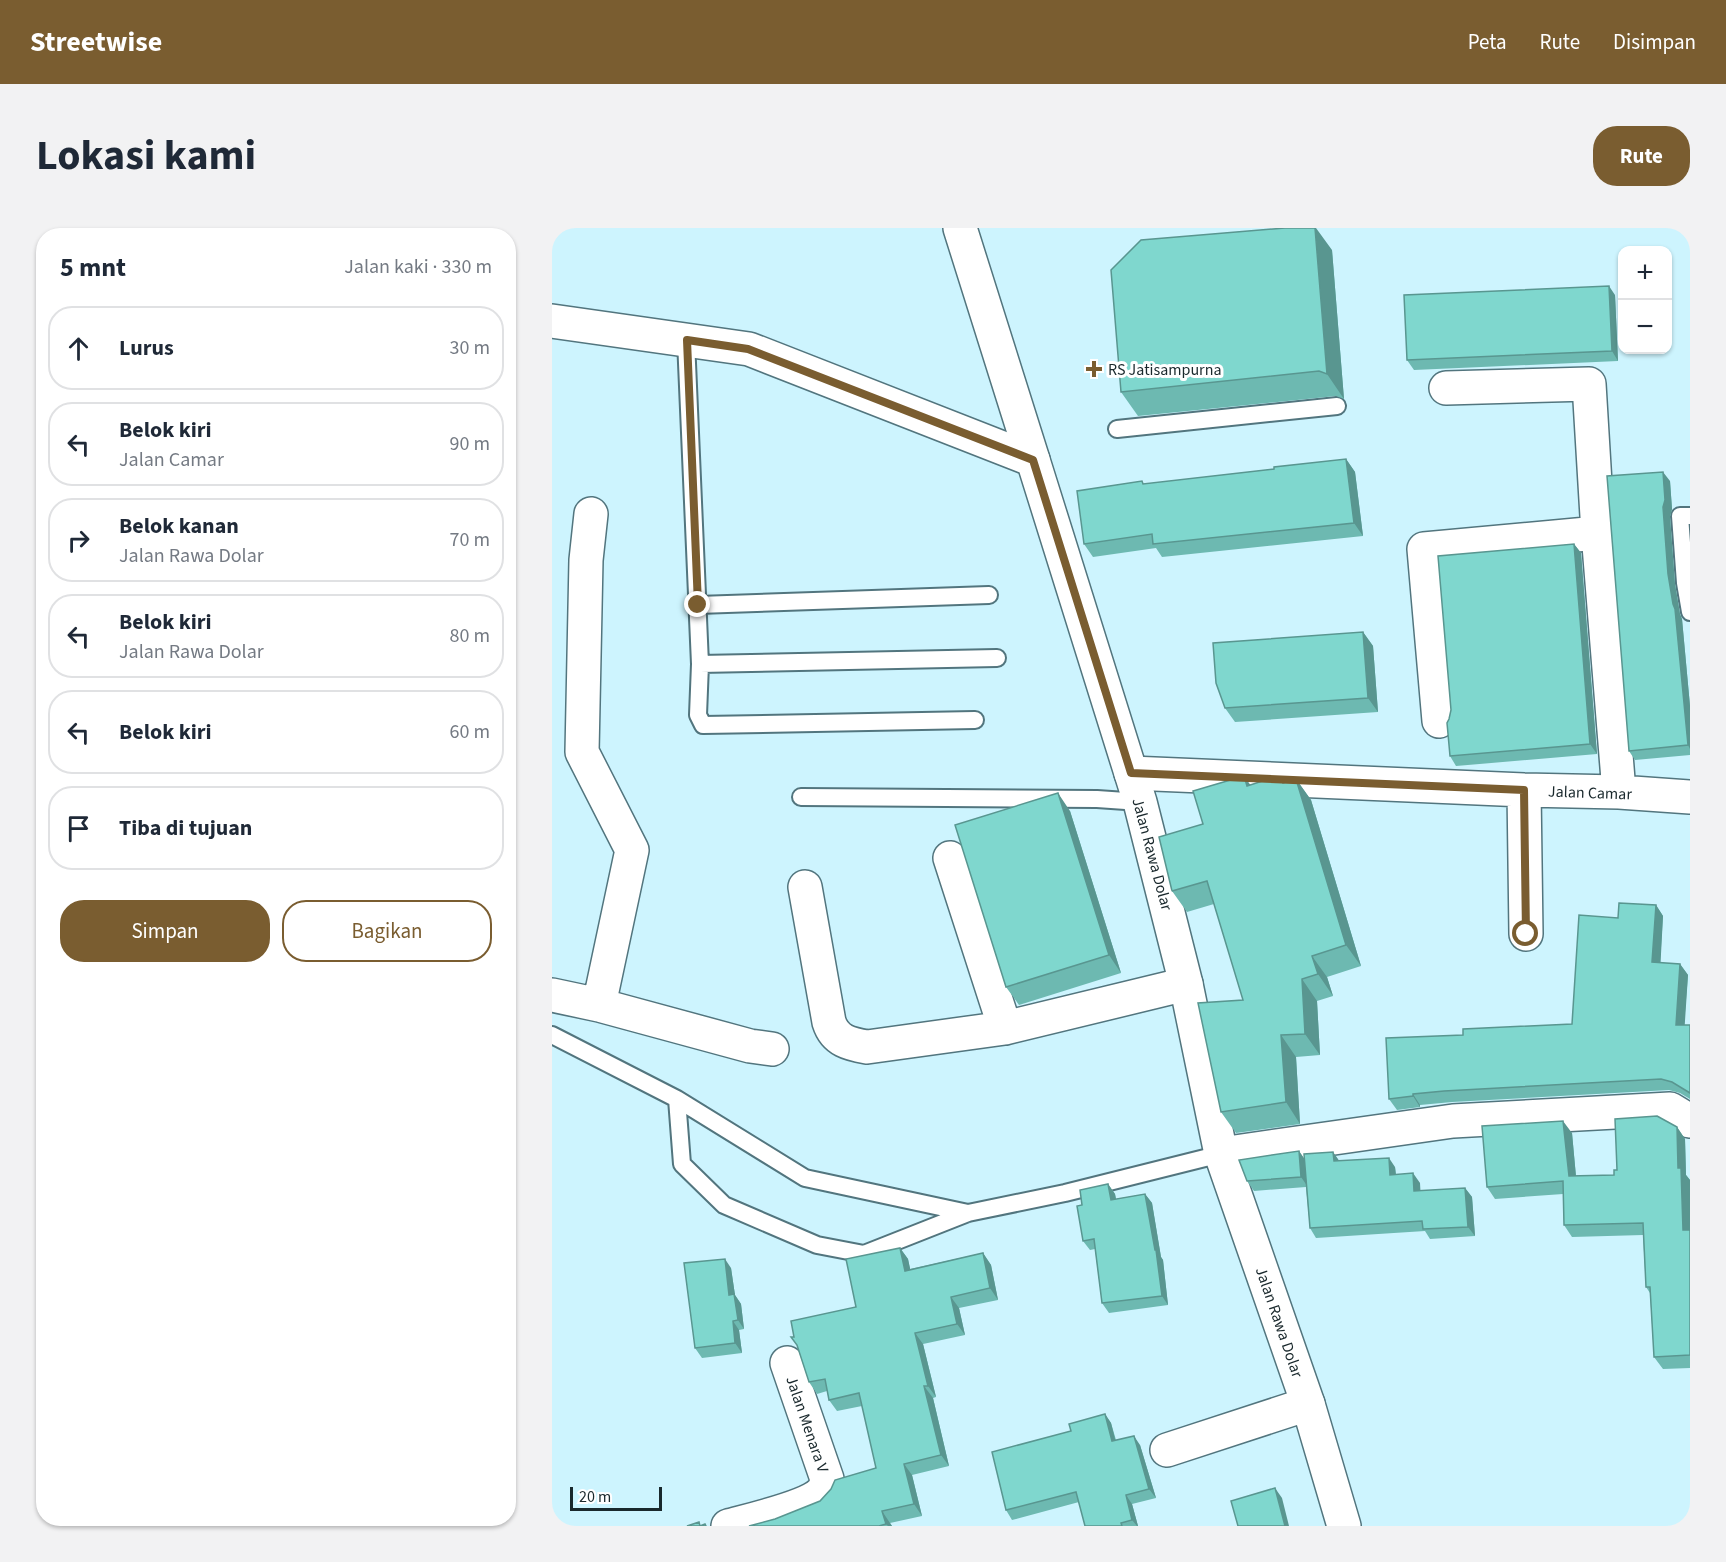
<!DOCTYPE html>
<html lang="id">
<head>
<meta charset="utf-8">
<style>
	:root { --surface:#fff; --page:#f2f2f3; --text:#1f2937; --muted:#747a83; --line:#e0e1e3; --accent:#7a5d30 }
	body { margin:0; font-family:"Source Sans 3",sans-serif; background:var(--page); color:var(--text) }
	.controls { position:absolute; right:18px; top:18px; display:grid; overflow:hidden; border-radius:12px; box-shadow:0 2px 4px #0004 }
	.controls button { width:54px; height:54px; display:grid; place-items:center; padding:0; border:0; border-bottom:2px solid var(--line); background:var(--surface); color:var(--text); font:30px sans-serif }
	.scale { position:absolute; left:18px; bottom:15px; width:92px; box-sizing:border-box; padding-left:6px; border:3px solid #19282c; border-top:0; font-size:16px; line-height:21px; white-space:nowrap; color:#19282c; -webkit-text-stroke:4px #fff; paint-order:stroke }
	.stop { position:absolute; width:18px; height:18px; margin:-14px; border:4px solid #7a5d30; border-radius:50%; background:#fff }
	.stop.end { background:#7a5d30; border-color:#fff; box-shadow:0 2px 6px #0008 }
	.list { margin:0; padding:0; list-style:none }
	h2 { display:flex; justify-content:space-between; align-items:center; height:78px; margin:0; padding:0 24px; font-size:26px }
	h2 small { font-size:20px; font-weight:400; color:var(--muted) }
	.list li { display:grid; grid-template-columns:39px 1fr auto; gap:18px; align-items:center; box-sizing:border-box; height:84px; margin:0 12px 12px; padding:0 12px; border:2px solid var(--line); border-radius:24px }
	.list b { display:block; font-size:22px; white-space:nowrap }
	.list p { margin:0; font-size:20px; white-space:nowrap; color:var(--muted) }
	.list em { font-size:20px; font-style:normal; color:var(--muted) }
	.actions { display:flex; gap:12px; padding:18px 24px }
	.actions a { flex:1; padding:14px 0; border:2px solid var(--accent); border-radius:24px; text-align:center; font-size:21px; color:var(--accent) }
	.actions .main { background:var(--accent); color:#fff }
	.icon { flex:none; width:33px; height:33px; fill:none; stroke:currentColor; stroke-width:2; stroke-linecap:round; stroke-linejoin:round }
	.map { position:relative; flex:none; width:1138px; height:1298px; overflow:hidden; border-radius:24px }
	header { display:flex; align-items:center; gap:36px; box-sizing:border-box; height:84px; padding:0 30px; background:var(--accent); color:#fff }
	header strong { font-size:28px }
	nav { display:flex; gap:33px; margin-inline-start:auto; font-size:21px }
	.intro { display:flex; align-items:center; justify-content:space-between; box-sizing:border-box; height:144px; padding:0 36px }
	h1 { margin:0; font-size:42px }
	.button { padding:15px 27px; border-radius:24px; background:var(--accent); color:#fff; font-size:21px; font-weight:700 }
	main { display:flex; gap:36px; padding:0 36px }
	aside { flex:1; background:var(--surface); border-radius:24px; box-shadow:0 2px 4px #0004 }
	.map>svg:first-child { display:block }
</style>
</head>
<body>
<header>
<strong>Streetwise</strong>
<nav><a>Peta</a><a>Rute</a><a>Disimpan</a></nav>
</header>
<div class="intro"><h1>Lokasi kami</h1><a class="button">Rute</a></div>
<main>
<aside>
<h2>5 mnt<small>Jalan kaki · 330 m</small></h2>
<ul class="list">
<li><svg class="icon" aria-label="ahead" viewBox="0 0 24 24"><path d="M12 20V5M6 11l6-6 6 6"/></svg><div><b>Lurus</b></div><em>30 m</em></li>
<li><svg class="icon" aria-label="left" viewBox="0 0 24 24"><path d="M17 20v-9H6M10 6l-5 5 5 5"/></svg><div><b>Belok kiri</b><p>Jalan Camar</p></div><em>90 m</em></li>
<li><svg class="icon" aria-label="right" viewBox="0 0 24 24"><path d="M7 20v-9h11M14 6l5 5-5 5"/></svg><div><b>Belok kanan</b><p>Jalan Rawa Dolar</p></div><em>70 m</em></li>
<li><svg class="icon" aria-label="left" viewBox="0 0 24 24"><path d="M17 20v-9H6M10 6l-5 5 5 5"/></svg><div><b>Belok kiri</b><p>Jalan Rawa Dolar</p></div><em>80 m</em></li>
<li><svg class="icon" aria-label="left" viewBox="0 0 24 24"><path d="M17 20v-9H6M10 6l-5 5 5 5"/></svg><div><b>Belok kiri</b></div><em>60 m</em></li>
<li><svg class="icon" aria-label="arrive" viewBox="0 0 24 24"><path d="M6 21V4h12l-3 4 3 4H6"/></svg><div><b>Tiba di tujuan</b></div></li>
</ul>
<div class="actions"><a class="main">Simpan</a><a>Bagikan</a></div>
</aside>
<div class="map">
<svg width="1138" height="1298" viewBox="0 0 1138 1298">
	<rect width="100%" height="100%" fill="#cdf4fe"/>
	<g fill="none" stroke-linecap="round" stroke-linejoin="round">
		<defs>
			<path id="lane" d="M 134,112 L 148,436 L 146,487 L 151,497 L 423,492
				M 565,201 L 785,178
				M 1138,288 L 1128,288 L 1133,355 L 1138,384
				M 146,377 L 437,367
				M 148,436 L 445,430
				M 249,569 L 545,571 L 588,574
				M 0,807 L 125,871 L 253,950 L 416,985
				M 125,871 L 130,936 L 172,977 L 265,1017 L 312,1026 L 416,985 L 513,965 L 669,926"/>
			<path id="street" d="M 408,0 L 481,232
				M 894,160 L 1037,156 L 1046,305 L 1067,564
				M 39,286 L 34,332 L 30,524 L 80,622 L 47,777
				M 887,493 L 872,321 L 1046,305
				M 579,545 L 972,562 L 1067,564 L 1138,569
				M 972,562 L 974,706
				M 398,630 L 453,800
				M 253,659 L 277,794 C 283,813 298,816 315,819 L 453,800 L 634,756
				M 0,767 L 47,777 L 198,818 L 220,821
				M 669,926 L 901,893 L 1118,881 L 1138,893
				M 615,1222 L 756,1176
				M 176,1298 C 198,1292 256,1279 270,1264 C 273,1261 274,1256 275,1251 L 235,1135"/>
			<path id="secondary" d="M 0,93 L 197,121 L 481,232 L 588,574 L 634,756 L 669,926 L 756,1176 L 792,1298"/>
		</defs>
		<use href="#lane" stroke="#52757e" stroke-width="20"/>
		<use href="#street" stroke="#52757e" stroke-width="36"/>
		<use href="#secondary" stroke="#52757e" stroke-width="36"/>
		<use href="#lane" stroke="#fff" stroke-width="16"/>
		<use href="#street" stroke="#fff" stroke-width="33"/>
		<use href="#secondary" stroke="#fff" stroke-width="33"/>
	</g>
	<path fill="#6db9b1" d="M 780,22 L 792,171 L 784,168 L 586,188 L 569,164 Z
		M 1063,67 L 1066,133 L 862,142 L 855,132 Z
		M 794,231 L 803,244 L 811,308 L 610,329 L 604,320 L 541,329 L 532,316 L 592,256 L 722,241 Z
		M 1118,253 L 1120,281 L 1118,289 L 1123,356 L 1128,386 L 1130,391 L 1138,478 L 1138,527 L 1083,532 L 1077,523 Z
		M 1022,316 L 1029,325 L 1045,526 L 904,538 L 898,528 Z
		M 811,404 L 821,418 L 826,484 L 683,494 L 673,480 Z
		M 730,550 L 733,555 L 744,551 L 759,572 L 809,738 L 775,749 L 781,768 L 765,773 L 768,827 L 744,829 L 748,896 L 684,905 L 669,884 L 691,772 L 662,676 L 635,684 L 620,663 L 651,596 L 698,557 Z
		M 518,583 L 569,745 L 467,777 L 454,759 Z
		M 1104,677 L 1111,688 L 1108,735 L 1128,736 L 1136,747 L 1132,797 L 1138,797 L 1138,871 L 1128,865 L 1117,862 L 900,874 L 868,877 L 868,879 L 845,882 L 837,871 L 911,807 L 1020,796 L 1066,690 Z
		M 1125,899 L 1133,911 L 1134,947 L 1138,952 L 1138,1140 L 1111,1141 L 1102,1129 L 1098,1065 L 1094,1059 L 1091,1007 L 1020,1009 L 1012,997 L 1011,966 L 943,971 L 935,959 L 1020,905 L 1024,948 L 1062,947 L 1065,942 Z
		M 747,923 L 752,931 L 781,924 L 787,933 L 843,939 L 844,947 L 868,955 L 868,963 L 913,960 L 920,969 L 923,1008 L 878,1011 L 873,1003 L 764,1010 L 758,1000 L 754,959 L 702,963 L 695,953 Z
		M 556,956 L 563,966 L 564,971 L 593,966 L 600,975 L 609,1029 L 611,1032 L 616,1077 L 557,1085 L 550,1075 L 543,1021 L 538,1022 L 531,1013 L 530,977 Z
		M 348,1020 L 356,1031 L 358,1041 L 431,1025 L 439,1037 L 446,1072 L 407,1080 L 413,1107 L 371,1116 L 384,1169 L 381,1170 L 397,1238 L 360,1247 L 370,1288 L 338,1295 L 340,1298 L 197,1298 L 223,1291 L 268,1273 L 324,1240 L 310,1178 L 285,1183 L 277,1172 L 275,1163 L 265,1166 L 257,1154 L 242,1109 L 304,1079 Z
		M 179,1040 L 183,1067 L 189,1076 L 192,1101 L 187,1102 L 190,1125 L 150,1130 L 143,1120 Z
		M 553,1186 L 559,1195 L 564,1212 L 588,1217 L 604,1270 L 580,1276 L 586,1298 L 533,1298 L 527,1274 L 460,1292 L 454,1282 L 519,1203 Z"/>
	<path fill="#599690" d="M 763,0 L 764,0 L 780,22 L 792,171 L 775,146 Z
		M 1057,58 L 1063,67 L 1066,133 L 1060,123 Z
		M 794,231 L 803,244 L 811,308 L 802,295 Z
		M 1111,244 L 1118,253 L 1120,281 L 1118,289 L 1123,356 L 1128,386 L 1130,391 L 1138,478 L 1138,521 L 1136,517 L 1121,376 L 1116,346 L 1111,279 Z
		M 1022,316 L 1029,325 L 1045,526 L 1038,516 Z
		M 811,404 L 821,418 L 826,484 L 816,470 Z
		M 692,548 L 707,569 L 695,558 Z
		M 744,551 L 759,572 L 809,738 L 794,717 Z
		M 506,565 L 518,583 L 569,745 L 557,727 Z
		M 1104,677 L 1111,688 L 1108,745 L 1100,734 Z
		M 760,728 L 775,749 L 781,768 L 766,746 Z
		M 1128,736 L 1136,747 L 1132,808 L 1124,797 Z
		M 750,751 L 765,773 L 768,827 L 753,806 Z
		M 729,807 L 744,829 L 748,896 L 734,874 Z
		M 861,866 L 868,877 L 868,879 L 861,868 Z
		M 1011,893 L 1020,905 L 1025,960 L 1017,948 Z
		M 1125,899 L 1133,911 L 1134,947 L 1138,952 L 1138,1013 L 1131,1002 L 1126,940 Z
		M 747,923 L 754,933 L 756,959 L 749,949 Z
		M 781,924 L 788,934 L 782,933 Z
		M 837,930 L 843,939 L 845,957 L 838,947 Z
		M 861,945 L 868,955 L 869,973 L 862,963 Z
		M 556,956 L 563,966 L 566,982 L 559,972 Z
		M 913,960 L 920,969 L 923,1008 L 916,999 Z
		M 593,966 L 600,975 L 609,1029 L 611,1032 L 616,1077 L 610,1068 Z
		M 348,1020 L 356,1031 L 361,1054 L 353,1043 Z
		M 431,1025 L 439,1037 L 446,1072 L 438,1060 Z
		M 173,1031 L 179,1040 L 183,1067 L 189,1076 L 192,1101 L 186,1092 L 177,1067 Z
		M 399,1069 L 407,1080 L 413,1107 L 405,1096 Z
		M 181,1093 L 187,1102 L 190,1125 L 183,1115 Z
		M 363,1105 L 371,1116 L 384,1169 L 376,1158 Z
		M 372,1158 L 381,1170 L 397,1238 L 389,1227 Z
		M 553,1186 L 559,1195 L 566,1223 L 560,1213 Z
		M 582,1208 L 588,1217 L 604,1270 L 597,1261 Z
		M 352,1236 L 360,1247 L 370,1288 L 362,1276 Z
		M 723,1260 L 730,1270 L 737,1298 L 733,1298 Z
		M 574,1267 L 580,1276 L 586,1298 L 585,1298 L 580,1292 Z
		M 330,1283 L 340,1298 L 336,1298 L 334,1296 Z"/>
	<path fill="#7fd7ce" stroke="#599690" stroke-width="1.5" d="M 733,0 L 763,0 L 775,146 L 767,143 L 569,164 L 559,42 L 589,12 Z
		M 1057,58 L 1060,123 L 855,132 L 852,67 Z
		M 794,231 L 802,295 L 601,316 L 600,306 L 532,316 L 525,263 L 590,253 L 591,256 L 722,241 L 722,239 Z
		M 1111,244 L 1113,272 L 1111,279 L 1116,346 L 1121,376 L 1123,381 L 1136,517 L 1077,523 L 1055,248 Z
		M 1022,316 L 1038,516 L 898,528 L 895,495 L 897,491 L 899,482 L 886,328 Z
		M 811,404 L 816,470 L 673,480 L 664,455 L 661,415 Z
		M 692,548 L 695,558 L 723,549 L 730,550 L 731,555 L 744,551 L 794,717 L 760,728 L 766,746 L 750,751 L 753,806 L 729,807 L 734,874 L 669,884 L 646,775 L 691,772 L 655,653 L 620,663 L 607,609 L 651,596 L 641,563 Z
		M 506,565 L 557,727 L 454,759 L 403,597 Z
		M 1067,675 L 1104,677 L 1100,734 L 1128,736 L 1124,797 L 1138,797 L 1138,865 L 1120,854 L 1109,851 L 892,863 L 861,866 L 861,868 L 837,871 L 834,810 L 911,807 L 911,801 L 1020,796 L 1027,687 L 1066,690 Z
		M 1105,888 L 1125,899 L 1126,940 L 1129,940 L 1131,1002 L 1138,1002 L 1138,1127 L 1102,1129 L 1098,1059 L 1094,1059 L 1091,995 L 1012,997 L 1011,953 L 935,959 L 930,898 L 1011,893 L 1017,948 L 1062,947 L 1062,942 L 1065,942 L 1063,891 Z
		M 747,923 L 749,949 L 695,953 L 687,932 Z
		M 781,924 L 782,933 L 837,930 L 838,947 L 861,945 L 862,963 L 913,960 L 916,999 L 871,1001 L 870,993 L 758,1000 L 752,926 Z
		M 556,956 L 559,972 L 593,966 L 603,1022 L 604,1022 L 610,1068 L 550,1075 L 542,1011 L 531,1013 L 525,978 L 530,977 L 528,962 Z
		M 348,1020 L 353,1043 L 431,1025 L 438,1060 L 399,1069 L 405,1096 L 363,1105 L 376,1158 L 372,1158 L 389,1227 L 352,1236 L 362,1276 L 330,1283 L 334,1296 L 327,1298 L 197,1298 L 223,1291 L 268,1273 L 279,1261 L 283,1252 L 324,1240 L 307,1165 L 277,1172 L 273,1151 L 257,1154 L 245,1117 L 239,1109 L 242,1109 L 239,1093 L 304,1079 L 294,1031 Z
		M 173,1031 L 177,1067 L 182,1066 L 186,1092 L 181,1093 L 183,1115 L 143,1120 L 132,1035 Z
		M 553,1186 L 560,1213 L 582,1208 L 597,1261 L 574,1267 L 580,1292 L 569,1295 L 570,1298 L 533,1298 L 524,1264 L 454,1282 L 440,1224 L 519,1203 L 517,1196 Z
		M 723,1260 L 733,1298 L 686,1298 L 679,1273 Z
		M 147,1294 L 148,1298 L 153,1296 L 154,1298 L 135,1298 Z"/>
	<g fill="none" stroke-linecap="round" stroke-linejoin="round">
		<path stroke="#7a5d30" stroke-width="8" d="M 146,377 L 135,112 L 196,121 L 481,232 L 579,545 L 972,562 L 974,706"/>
	</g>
	<path fill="#7a5d30" stroke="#fff" stroke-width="2" d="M539 132h6v6h6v6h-6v6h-6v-6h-6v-6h6z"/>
	<g text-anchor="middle" stroke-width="6" stroke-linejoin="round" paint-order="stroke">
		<g font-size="16" fill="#19282c" stroke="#fff" text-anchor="start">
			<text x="556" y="147">RS Jatisampurna</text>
		</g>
		<g font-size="16" fill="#19282c" stroke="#fff">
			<text transform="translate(1038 564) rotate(2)" y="6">Jalan Camar</text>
			<text transform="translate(601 626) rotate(75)" y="6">Jalan Rawa Dolar</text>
			<text transform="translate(728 1094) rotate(71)" y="6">Jalan Rawa Dolar</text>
			<text transform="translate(256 1196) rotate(71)" y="6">Jalan Menara V</text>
		</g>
	</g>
</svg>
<div class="controls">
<button>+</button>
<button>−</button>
</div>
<div class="scale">20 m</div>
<div class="stop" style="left:974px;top:706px"></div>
<div class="stop end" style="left:146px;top:377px"></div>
</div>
</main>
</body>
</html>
